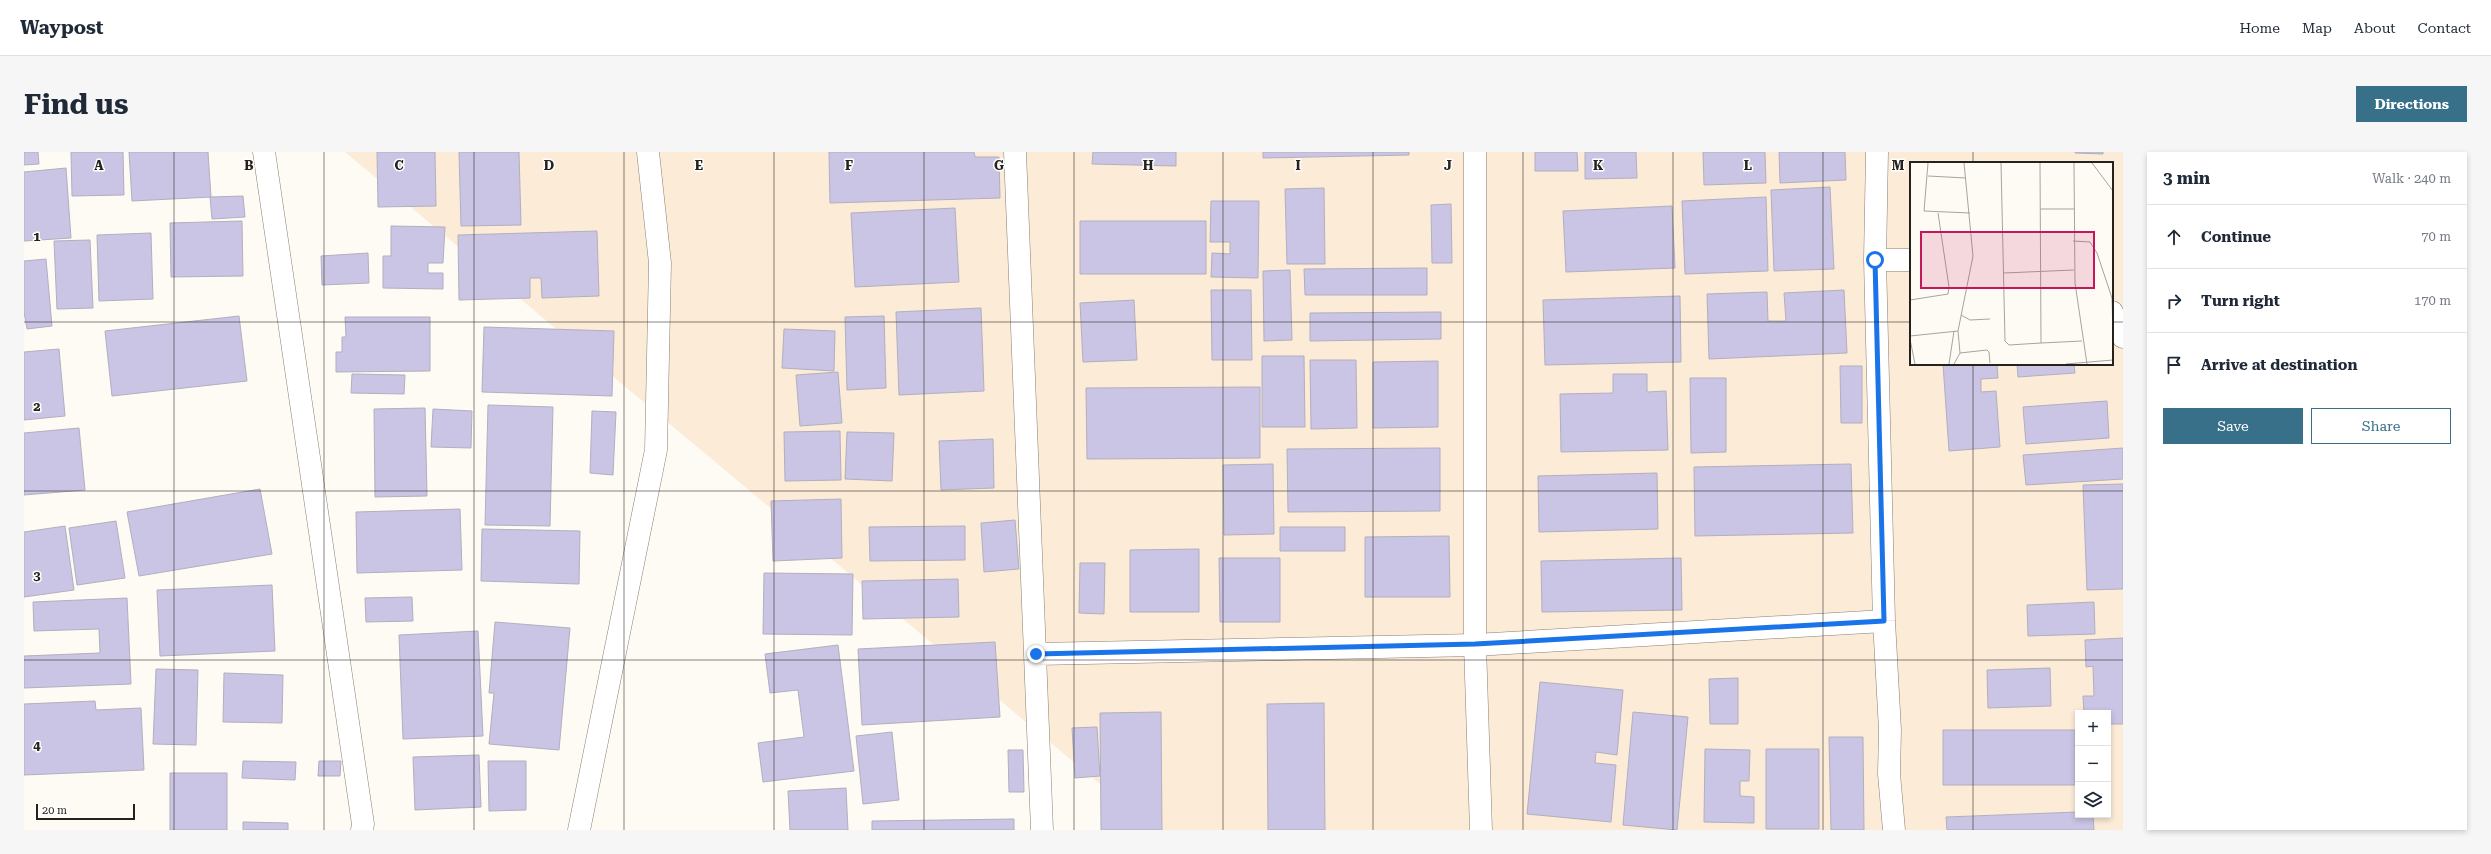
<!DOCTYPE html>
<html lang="en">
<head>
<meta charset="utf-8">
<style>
	:root { --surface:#fff; --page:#f6f6f7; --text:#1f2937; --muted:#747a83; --line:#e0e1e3; --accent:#38708a }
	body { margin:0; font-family:"Roboto Serif",serif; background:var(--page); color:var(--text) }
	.controls { position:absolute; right:12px; bottom:12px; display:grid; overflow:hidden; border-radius:0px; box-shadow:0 2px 6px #0003 }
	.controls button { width:36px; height:36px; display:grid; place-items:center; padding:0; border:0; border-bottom:1px solid var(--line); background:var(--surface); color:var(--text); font:20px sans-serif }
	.scale { position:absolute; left:12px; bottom:10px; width:99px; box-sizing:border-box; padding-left:4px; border:2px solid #25211c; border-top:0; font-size:11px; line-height:14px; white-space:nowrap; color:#25211c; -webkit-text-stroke:3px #fff; paint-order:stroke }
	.stop { position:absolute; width:12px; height:12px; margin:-9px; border:3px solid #1a73e8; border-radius:50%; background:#fff }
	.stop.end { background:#1a73e8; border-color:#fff; box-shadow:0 1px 4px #0008 }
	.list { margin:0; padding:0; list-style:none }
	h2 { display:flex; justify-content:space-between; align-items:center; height:52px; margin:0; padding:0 16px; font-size:17px }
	h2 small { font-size:13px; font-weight:400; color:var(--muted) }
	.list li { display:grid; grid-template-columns:26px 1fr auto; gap:12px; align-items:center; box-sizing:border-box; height:64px; padding:0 16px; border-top:1px solid var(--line) }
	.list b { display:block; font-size:15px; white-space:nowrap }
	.list em { font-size:13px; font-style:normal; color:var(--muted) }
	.actions { display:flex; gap:8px; padding:12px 16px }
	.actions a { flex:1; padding:9px 0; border:1px solid var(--accent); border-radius:0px; text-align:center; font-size:14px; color:var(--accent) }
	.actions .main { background:var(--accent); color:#fff }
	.icon { flex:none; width:22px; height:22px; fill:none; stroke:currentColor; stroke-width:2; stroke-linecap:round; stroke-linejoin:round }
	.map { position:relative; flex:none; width:2099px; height:678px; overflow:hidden; border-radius:0px }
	header { display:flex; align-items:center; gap:24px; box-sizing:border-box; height:56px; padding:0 20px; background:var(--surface); border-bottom:1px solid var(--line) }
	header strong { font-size:19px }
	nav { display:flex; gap:22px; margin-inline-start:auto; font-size:14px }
	.intro { display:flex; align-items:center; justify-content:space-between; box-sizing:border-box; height:96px; padding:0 24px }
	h1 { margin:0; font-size:28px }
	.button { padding:10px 18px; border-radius:0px; background:var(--accent); color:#fff; font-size:14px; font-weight:700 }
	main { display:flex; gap:24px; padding:0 24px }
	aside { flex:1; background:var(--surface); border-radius:0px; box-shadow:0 2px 6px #0003 }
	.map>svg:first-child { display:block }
</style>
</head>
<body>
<header>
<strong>Waypost</strong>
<nav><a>Home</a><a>Map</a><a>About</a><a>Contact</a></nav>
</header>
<div class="intro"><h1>Find us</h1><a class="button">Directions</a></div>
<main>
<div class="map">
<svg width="2099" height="678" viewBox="0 0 2099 678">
	<rect width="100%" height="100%" fill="#fefaf4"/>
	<path fill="#fbebd7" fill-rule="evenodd" d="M 321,0 L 2099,0 L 2099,678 L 1131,678 ZM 1887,11 L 2088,11 L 2088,212 L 1887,212 ZM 2054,561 L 2084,561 L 2084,663 L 2054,663 Z"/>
	<path fill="#cac4e5" stroke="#b2afbe" d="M 0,0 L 14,0 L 15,12 L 0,13 Z
		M 47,0 L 99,0 L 100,43 L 48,44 Z
		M 105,0 L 184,0 L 187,45 L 108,49 Z
		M 353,0 L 411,0 L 412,54 L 354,55 Z
		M 435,0 L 495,0 L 497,73 L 437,74 Z
		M 805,0 L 950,0 L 951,5 L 975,5 L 976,46 L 806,51 Z
		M 1069,0 L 1152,0 L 1152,14 L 1068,12 Z
		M 1239,0 L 1385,0 L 1385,3 L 1239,6 Z
		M 1511,0 L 1553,0 L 1554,19 L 1511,19 Z
		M 1561,0 L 1612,0 L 1613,26 L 1561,27 Z
		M 1679,0 L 1741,0 L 1742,31 L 1680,33 Z
		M 1755,0 L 1821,0 L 1822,28 L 1756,31 Z
		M 2051,0 L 2079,0 L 2079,2 L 2051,1 Z
		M 42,16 L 47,86 L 0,89 L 0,20 Z
		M 1806,35 L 1810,117 L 1750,119 L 1747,38 Z
		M 1300,36 L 1301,112 L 1263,112 L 1261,37 Z
		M 219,44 L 221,65 L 188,67 L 186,45 Z
		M 1742,45 L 1744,119 L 1661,122 L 1658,49 Z
		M 1187,49 L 1235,49 L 1234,126 L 1187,125 L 1188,101 L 1206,102 L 1206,90 L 1186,90 Z
		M 1427,52 L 1428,111 L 1408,111 L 1407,53 Z
		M 1648,54 L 1651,116 L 1542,120 L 1539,59 Z
		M 931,56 L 935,130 L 831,135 L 827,61 Z
		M 218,69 L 219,124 L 147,125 L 146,71 Z
		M 1056,69 L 1182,69 L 1182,122 L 1056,122 Z
		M 367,74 L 421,75 L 419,111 L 404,111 L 404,121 L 419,121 L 419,137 L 359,136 L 359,104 L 367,104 Z
		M 573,79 L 575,144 L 518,146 L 517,126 L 506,126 L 506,146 L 435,148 L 434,83 Z
		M 127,81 L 129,147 L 75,149 L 73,83 Z
		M 66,88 L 69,156 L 33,157 L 30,89 Z
		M 344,101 L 345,131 L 298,133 L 297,104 Z
		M 22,107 L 28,174 L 3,177 L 0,160 L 0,109 Z
		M 1403,116 L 1403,143 L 1281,143 L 1280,117 Z
		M 1266,118 L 1268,188 L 1240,189 L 1239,119 Z
		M 1187,138 L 1227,138 L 1228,208 L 1188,208 Z
		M 1820,138 L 1823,201 L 1685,207 L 1683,142 L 1743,140 L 1744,169 L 1762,169 L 1760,141 Z
		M 1656,144 L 1657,210 L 1521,213 L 1519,148 Z
		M 1110,148 L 1113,208 L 1059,210 L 1056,151 Z
		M 957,156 L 960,239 L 875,243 L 872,160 Z
		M 1417,160 L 1417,187 L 1286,189 L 1286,161 Z
		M 215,164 L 223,229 L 88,244 L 81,179 Z
		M 860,164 L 862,236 L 823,238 L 821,165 Z
		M 321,165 L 406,165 L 406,219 L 312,220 L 312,200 L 318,200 L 318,185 L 322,185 Z
		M 460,175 L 590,179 L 588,244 L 458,240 Z
		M 760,177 L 811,179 L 810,219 L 758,216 Z
		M 35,197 L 41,264 L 0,268 L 0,200 Z
		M 1238,204 L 1280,204 L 1281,275 L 1238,275 Z
		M 1286,208 L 1332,208 L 1333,276 L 1287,277 Z
		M 1414,209 L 1414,275 L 1349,276 L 1349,210 Z
		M 1919,212 L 1973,212 L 1974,226 L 1957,227 L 1957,240 L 1972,239 L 1976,295 L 1925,299 Z
		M 1993,212 L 2050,212 L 2051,221 L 1994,225 Z
		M 1816,214 L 1838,214 L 1838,271 L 1817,271 Z
		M 814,220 L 818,271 L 776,274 L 772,223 Z
		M 328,222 L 381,223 L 380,242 L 327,241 Z
		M 1589,222 L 1623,222 L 1623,240 L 1642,239 L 1644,298 L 1537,300 L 1536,242 L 1589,241 Z
		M 1666,226 L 1702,226 L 1702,300 L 1667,301 Z
		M 1236,235 L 1236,306 L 1063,307 L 1062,236 Z
		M 2083,249 L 2085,286 L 2002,292 L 1999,255 Z
		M 464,253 L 529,255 L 526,374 L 461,373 Z
		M 401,256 L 403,344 L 351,345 L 350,257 Z
		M 409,257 L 448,259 L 447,296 L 407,295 Z
		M 568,259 L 592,260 L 589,323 L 566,321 Z
		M 55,276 L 61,338 L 0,343 L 0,281 Z
		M 816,279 L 817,328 L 761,329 L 760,280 Z
		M 823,280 L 870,281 L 868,329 L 821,327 Z
		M 969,287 L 970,336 L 917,338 L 915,289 Z
		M 1416,296 L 1416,359 L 1264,360 L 1263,297 Z
		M 2099,296 L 2099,327 L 2002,333 L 1999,303 Z
		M 1249,312 L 1250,382 L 1200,383 L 1199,313 Z
		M 1827,312 L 1829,381 L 1671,384 L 1670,315 Z
		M 1633,321 L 1634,377 L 1515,380 L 1514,324 Z
		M 2099,332 L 2099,437 L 2063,438 L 2059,333 Z
		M 236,337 L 248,402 L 115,424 L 103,360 Z
		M 817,347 L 818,406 L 749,409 L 747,349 Z
		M 436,357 L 438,418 L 333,421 L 332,360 Z
		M 991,368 L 995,417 L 960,420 L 957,371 Z
		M 92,369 L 101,426 L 53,433 L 45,376 Z
		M 41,374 L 50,438 L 0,445 L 0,380 Z
		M 941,374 L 941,408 L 846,409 L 845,375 Z
		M 1256,375 L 1321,375 L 1321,399 L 1256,399 Z
		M 458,377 L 556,379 L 555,432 L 457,429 Z
		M 1425,384 L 1426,445 L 1341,445 L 1341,385 Z
		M 1175,397 L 1175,460 L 1106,460 L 1106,398 Z
		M 1195,406 L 1256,406 L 1256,470 L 1196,470 Z
		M 1657,406 L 1658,458 L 1518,460 L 1517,409 Z
		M 1056,411 L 1081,411 L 1080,462 L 1055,461 Z
		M 740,421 L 829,422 L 828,483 L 739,482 Z
		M 934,427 L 935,465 L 839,467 L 838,429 Z
		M 248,433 L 251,499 L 136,504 L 133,438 Z
		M 388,445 L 389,469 L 342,470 L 341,446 Z
		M 103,446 L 107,532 L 0,536 L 0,504 L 76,501 L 75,477 L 10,479 L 9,450 Z
		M 2070,450 L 2071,482 L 2004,484 L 2003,453 Z
		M 471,470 L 546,476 L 535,598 L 465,592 L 470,541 L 465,541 Z
		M 454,479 L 459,584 L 379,587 L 375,483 Z
		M 2099,486 L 2099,572 L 2084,572 L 2084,561 L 2060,561 L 2059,544 L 2070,544 L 2069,514 L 2062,515 L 2061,488 Z
		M 971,490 L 976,565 L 838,573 L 834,497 Z
		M 814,493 L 830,619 L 739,630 L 734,591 L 780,585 L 774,538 L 746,541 L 741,502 Z
		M 2026,516 L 2027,554 L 1964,556 L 1963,518 Z
		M 132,517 L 174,518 L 172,593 L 129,592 Z
		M 200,521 L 259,523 L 258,571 L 199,570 Z
		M 1714,526 L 1714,572 L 1686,572 L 1685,527 Z
		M 1516,530 L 1599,538 L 1593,603 L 1572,600 L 1571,611 L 1592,613 L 1587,670 L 1503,662 Z
		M 71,549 L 72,558 L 117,556 L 120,618 L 0,623 L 0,552 Z
		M 1300,551 L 1301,678 L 1244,678 L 1243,552 Z
		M 1137,560 L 1138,678 L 1077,678 L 1076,561 Z
		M 1609,560 L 1664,565 L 1653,678 L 1599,673 Z
		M 1073,575 L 1076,624 L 1051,626 L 1048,576 Z
		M 1919,578 L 2051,578 L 2051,633 L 1919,633 Z
		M 868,580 L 875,648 L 839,652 L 832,584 Z
		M 1805,585 L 1839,585 L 1840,678 L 1807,678 Z
		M 1681,597 L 1726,598 L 1725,629 L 1716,629 L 1716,644 L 1730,645 L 1730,671 L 1680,670 Z
		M 1742,597 L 1795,597 L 1795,677 L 1742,677 Z
		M 984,598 L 999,598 L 1000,640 L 985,640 Z
		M 455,603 L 457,655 L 391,658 L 389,605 Z
		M 219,609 L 272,610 L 271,628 L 218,626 Z
		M 295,609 L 317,609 L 316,624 L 294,624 Z
		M 464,609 L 502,609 L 502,658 L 465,659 Z
		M 146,621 L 203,621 L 203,678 L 146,678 Z
		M 822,636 L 824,678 L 766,678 L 764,639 Z
		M 2054,660 L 2054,663 L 2069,663 L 2070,678 L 1923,678 L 1922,665 Z
		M 990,667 L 990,678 L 848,678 L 848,669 Z
		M 219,670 L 264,671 L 264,678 L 219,678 Z"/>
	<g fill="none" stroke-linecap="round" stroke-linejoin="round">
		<defs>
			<path id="minor" d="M 240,0 L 339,672 L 338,678
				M 991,0 L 1018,678
				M 1451,0 L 1451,493 L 1457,678
				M 1853,0 L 1851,108 L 1860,469 L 1866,578 L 1865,622 L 1870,678
				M 1851,108 L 1887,108
				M 2088,160 L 2099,185
				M 1012,502 L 1451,493 L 1860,469
				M 555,678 L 632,298 L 636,111 L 624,0"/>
		</defs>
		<use href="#minor" stroke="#897f73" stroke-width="23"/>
		<use href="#minor" stroke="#fff" stroke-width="22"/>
	</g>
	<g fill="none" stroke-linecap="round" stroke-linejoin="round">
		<path stroke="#1a73e8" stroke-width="5" d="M 1012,502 L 1451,492 L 1860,469 L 1851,108"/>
	</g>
	<path fill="none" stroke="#25211c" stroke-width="1" stroke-opacity="0.55" d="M 150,0 L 150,678M 300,0 L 300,678M 450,0 L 450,678M 600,0 L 600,678M 750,0 L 750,678M 900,0 L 900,678M 1050,0 L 1050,678M 1199,0 L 1199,678M 1349,0 L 1349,678M 1499,0 L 1499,678M 1649,0 L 1649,678M 1799,0 L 1799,678M 1949,0 L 1949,11M 0,170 L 1887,170M 2088,170 L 2099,170M 1949,212 L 1949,678M 0,339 L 2099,339M 0,508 L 2099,508"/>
	<g transform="translate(1886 10)">
		<rect width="203" height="203" fill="#fefaf4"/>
		<path fill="none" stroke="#a7a39e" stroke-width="1" d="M 18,1 L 14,49 L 60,51M 91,1 L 95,179 L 99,183 L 131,181 L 130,1M 164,1 L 165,121 L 177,202M 182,1 L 203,29M 18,14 L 56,16M 130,47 L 164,47M 163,79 L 180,80 L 187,91 L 202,136 L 203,173M 94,111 L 164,108M 0,138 L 38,132 L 39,125 L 28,51M 51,153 L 60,158 L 80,157M 0,174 L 48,169M 0,177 L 5,202M 131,181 L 172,179M 50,191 L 77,188 L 79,190 L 80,201M 39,202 L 44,169M 44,202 L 50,191 L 48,169 L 63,94 L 54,1M 156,202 L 203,198"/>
		<path fill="#c2185b" fill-opacity="0.15" stroke="#c2185b" stroke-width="2" d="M 11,70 L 184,70 L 184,126 L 11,126 Z"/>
		<rect width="203" height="203" fill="none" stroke="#25211c" stroke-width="2"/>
	</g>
	<g font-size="13" text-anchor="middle" font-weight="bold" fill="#25211c" stroke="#fff" stroke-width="3" stroke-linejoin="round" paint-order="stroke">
		<text x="75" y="18">A</text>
		<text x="225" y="18">B</text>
		<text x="375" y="18">C</text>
		<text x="525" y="18">D</text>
		<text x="675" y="18">E</text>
		<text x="825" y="18">F</text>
		<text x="975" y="18">G</text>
		<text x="1124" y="18">H</text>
		<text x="1274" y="18">I</text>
		<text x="1424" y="18">J</text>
		<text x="1574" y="18">K</text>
		<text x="1724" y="18">L</text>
		<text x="1874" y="18">M</text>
		<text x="13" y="89">1</text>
		<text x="13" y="259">2</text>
		<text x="13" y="428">3</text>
		<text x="13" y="598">4</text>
	</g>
</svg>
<div class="controls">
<button>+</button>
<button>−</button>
<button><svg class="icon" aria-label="layers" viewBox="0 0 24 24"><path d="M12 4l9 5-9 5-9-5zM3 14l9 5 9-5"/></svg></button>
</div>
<div class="scale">20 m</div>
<div class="stop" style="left:1851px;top:108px"></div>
<div class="stop end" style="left:1012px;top:502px"></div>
</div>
<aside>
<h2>3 min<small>Walk · 240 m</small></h2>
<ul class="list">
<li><svg class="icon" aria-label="ahead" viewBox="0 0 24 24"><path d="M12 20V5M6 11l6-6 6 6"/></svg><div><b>Continue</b></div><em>70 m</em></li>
<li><svg class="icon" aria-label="right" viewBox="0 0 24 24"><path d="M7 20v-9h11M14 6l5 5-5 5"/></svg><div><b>Turn right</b></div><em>170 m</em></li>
<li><svg class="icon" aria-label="arrive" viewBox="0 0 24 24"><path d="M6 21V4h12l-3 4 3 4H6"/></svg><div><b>Arrive at destination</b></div></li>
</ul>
<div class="actions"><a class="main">Save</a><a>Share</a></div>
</aside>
</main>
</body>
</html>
